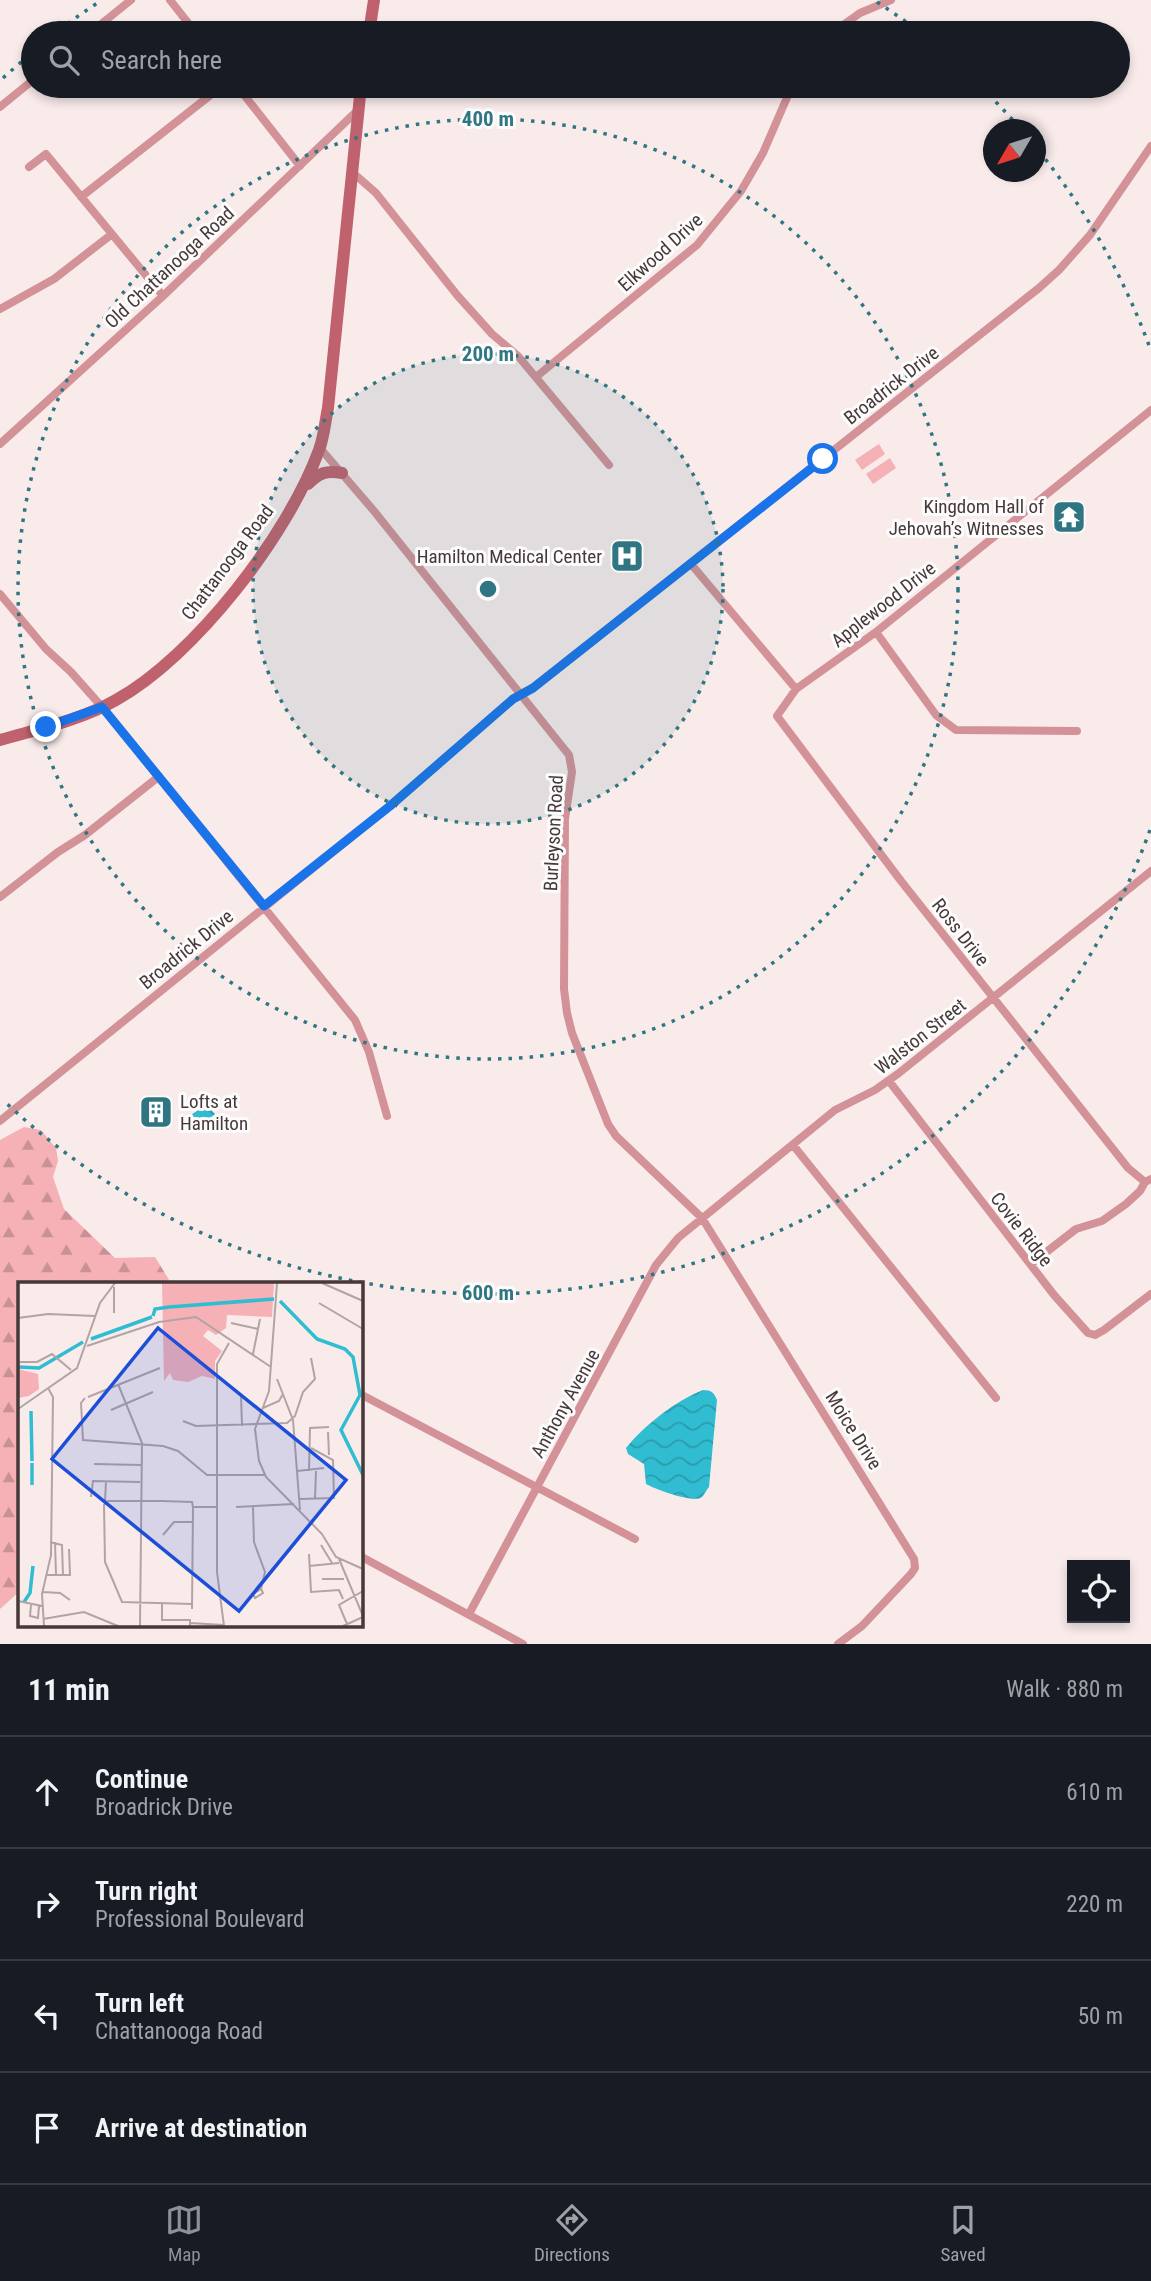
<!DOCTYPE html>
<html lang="en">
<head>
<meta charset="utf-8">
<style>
	:root { --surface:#171b24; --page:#242831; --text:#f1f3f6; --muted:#9ea1a6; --line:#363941; --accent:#8c9099 }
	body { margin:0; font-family:"Roboto Condensed",sans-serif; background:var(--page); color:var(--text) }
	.controls { position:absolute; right:21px; bottom:21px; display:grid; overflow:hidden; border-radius:0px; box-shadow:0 4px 10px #0003 }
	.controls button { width:63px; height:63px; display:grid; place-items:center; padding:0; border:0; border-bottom:2px solid var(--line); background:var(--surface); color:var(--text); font:35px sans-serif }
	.compass { position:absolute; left:983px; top:119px; width:63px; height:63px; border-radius:50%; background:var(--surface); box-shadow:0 4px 10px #0003; rotate:231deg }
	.stop { position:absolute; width:21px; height:21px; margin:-16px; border:5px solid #1a73e8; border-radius:50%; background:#fff }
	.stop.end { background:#1a73e8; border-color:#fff; box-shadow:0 2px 7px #0008 }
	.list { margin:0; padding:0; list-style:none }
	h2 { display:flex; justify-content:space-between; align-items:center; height:91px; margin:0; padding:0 28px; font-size:30px }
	h2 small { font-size:23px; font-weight:400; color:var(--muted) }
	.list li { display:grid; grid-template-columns:46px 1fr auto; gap:21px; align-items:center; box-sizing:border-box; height:112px; padding:0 28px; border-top:2px solid var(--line) }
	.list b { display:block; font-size:26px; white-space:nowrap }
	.list p { margin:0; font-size:23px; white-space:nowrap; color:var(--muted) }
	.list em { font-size:23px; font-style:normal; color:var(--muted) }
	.icon { flex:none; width:38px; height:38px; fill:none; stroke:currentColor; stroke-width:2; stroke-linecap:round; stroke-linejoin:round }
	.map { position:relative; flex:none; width:1151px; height:1644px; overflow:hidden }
	.search { position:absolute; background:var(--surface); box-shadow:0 4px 10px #0003; left:21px; right:21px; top:21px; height:77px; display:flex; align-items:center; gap:18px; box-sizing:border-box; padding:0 24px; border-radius:38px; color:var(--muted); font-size:26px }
	.sheet { height:539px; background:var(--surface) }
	nav { display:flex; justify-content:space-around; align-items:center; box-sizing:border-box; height:98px; border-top:2px solid var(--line); background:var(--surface); font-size:19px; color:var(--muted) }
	nav a { display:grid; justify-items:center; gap:4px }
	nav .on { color:var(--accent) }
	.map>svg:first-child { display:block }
</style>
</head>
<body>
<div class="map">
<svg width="1151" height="1644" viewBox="0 0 1151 1644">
	<defs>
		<pattern id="forest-firs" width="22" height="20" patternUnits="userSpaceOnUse" patternTransform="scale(1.75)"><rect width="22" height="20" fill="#f5b1b6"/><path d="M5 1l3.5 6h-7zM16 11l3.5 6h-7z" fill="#c89195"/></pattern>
		<pattern id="water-waves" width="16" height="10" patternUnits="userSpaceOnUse" patternTransform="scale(1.75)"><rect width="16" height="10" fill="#30bdd2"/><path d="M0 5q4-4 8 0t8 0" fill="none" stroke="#2b9bab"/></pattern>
	</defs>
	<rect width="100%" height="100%" fill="#faebeb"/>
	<path fill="#f5b1b6" d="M 879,444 L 885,454 L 862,470 L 855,460 Z
		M 890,458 L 896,468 L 873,484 L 866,474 Z"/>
	<path fill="url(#forest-firs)" d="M 24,1127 L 41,1130 L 56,1148 L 58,1161 L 53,1177 L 64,1209 L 115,1258 L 155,1257 L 171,1283 L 19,1283 L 19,1592 L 0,1609 L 0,1140 Z"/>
	<path fill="url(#water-waves)" d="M 207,1099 L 215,1108 L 212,1111 L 215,1114 L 203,1124 L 191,1115 L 200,1109 L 198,1106 Z
		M 703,1390 C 712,1390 714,1393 717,1400 L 709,1487 C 708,1488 703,1496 702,1497 C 694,1504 655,1489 646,1484 L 644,1464 L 628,1454 L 626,1448 C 645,1425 675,1401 703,1390 Z"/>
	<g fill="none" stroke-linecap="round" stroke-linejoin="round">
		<path stroke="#d39297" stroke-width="8" d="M 170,0 L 196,33
			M 90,33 L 131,0
			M 832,33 L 860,13 L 891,0
			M 237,86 L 300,166
			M 0,107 L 33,80
			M 29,167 L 46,154 L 163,296
			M 352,172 L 376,193 L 457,295 L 492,334 L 518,356 L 609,465
			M 81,197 L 222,86
			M 0,309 L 54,279 L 112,234
			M 536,377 L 697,245 L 741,191 L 763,153 L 792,86
			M 1151,410 L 876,632 L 796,689 L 777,716 L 901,881 L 1128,1168 L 1145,1182 L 1151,1179
			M 0,444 L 163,296 L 357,111
			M 320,448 L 374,511 L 569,755 L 572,772 L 565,819 L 564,989 L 567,1013 L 572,1033 L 608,1124 L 616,1136 L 702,1218 L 914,1559 L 915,1568 L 911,1574 L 862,1626 L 838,1644
			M 691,564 L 796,689
			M 0,594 L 46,649 L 71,672 L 102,707 L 355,1020 L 369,1052 L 387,1116
			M 876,632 L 936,715 L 956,730 L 1077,731
			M 0,897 L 58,852 L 85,835 L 157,778
			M 889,1081 L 1054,1295 L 1088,1333 L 1095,1335 L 1104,1330 L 1151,1294
			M 0,1121 L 390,806 L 513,699 L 533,688 L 1039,288 L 1059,270 L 1090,235 L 1151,146
			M 793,1145 L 996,1398
			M 1031,1264 L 1076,1229 L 1102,1221 L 1126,1204 L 1140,1191 L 1145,1182
			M 362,1395 L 635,1539
			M 360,1556 L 523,1644
			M 469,1614 L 656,1265 L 678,1238 L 835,1110 L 875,1090 L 899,1073 L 1151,871"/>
		<path stroke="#c0626d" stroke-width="12" d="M 369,33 L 374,0
			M 308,484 C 319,473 326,470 342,473
			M 0,740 C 38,729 81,720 116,700 C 195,656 288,535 319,450 C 324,437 325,422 328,408 L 361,86"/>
	</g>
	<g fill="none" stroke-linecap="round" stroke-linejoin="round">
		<path stroke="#1a73e8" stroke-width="9" d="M 46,727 L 102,707 L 264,906 L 390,806 L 513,699 L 533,688 L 823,459"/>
	</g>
	<circle cx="488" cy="589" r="235" fill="#2f7682" fill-opacity=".12"/>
	<g fill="none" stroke="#2f7682" stroke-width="3.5" stroke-dasharray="3.5 7">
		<circle cx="488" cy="589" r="235"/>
		<circle cx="488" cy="589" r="470"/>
		<path d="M1150 830A704 704 0 0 1 3 1100M3 78A704 704 0 0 1 31 54M59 30A704 704 0 0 1 99 2M877 2A704 704 0 0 1 917 30M981 87A704 704 0 0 1 1019 127M1039 151A704 704 0 0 1 1150 348"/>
	</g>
	<defs>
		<symbol id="temple-square" viewBox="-11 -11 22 22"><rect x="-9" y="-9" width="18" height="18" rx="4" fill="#2f7682" stroke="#fcfcfc"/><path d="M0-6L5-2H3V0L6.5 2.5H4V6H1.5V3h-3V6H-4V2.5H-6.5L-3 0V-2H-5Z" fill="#fff"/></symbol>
		<symbol id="hospital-square" viewBox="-11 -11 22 22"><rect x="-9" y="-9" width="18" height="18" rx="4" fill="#2f7682" stroke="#fcfcfc"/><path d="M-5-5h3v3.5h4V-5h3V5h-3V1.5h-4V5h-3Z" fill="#fff"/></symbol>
		<symbol id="building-square" viewBox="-11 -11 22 22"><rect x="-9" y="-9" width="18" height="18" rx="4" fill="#2f7682" stroke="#fcfcfc"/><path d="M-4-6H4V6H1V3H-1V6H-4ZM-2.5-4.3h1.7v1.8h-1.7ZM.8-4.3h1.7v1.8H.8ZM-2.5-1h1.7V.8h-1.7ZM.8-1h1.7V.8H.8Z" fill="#fff"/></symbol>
	</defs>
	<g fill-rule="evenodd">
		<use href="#temple-square" x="1050" y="498" width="38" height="38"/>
		<use href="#hospital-square" x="608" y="537" width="38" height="38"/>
		<use href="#building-square" x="137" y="1093" width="38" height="38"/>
	</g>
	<g text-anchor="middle" stroke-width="6" stroke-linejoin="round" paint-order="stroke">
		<g font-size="19" fill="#473839" stroke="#fcfcfc">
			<text transform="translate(660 252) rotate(-42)" y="7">Elkwood Drive</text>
			<text transform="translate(169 267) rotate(-43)" y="7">Old Chattanooga Road</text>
			<text transform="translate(891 385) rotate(-38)" y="7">Broadrick Drive</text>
			<text transform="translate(227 562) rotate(-53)" y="7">Chattanooga Road</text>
			<text transform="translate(883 604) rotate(-38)" y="7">Applewood Drive</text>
			<text transform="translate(553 833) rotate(-87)" y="7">Burleyson Road</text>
			<text transform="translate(961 932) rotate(52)" y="7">Ross Drive</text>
			<text transform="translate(186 949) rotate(-39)" y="7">Broadrick Drive</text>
			<text transform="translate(920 1036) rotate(-38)" y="7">Walston Street</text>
			<text transform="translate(1022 1229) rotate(52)" y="7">Covie Ridge</text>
			<text transform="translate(565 1403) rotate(-61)" y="7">Anthony Avenue</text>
			<text transform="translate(854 1430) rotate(58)" y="7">Moice Drive</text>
		</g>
		<g font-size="19" fill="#473839" stroke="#fcfcfc" text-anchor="end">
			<text x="1044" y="513">Kingdom Hall of<tspan x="1044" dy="22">Jehovah’s Witnesses</tspan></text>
			<text x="602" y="563">Hamilton Medical Center</text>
			<text x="180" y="1108" text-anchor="start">Lofts at<tspan x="180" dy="22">Hamilton</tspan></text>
		</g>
	</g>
	<g transform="translate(18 1282)">
		<rect width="345" height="345" fill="#faebeb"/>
		<path d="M 144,1 L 256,1 L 254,35 L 209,33 L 208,46 L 198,53 L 190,48 L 185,54 L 204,69 L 197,79 L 197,97 L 184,94 L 170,100 L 155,98 L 152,91 L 146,99 Z" fill="#f5b1b6"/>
		<path d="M 0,87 L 20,92 L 21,107 L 11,114 L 0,116 Z" fill="#f5b1b6"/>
		<path fill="none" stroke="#30bdd2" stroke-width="3.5" d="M 262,19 L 299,57 L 327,67 L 335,75 L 342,113 L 323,148 L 345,193M 135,34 L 137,27 L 151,25 L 256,17M 73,57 L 134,35M 0,85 L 21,86 L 65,60M 13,129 L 14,179M 14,181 L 14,203M 6,320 L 12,311 L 15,284"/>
		<path fill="none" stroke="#b2a3a4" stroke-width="2" d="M 259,1 L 251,109 L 237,147 L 241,179 L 248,195 L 304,252 L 318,275 L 345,287M 304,1 L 345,19M 96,5 L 96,31M 301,21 L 345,47M 0,36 L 30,32 L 77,34M 213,41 L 240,47M 69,64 L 141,40 L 178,35 L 253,85M 235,72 L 242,37M 0,80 L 19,80 L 34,72 L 53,88M 259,97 L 275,138 L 282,228M 100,102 L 124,161 L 122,344M 223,113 L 224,144M 70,115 L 142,86M 67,116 L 63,121 L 65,158 L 145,164 L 160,169 L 189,193 L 247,193M 245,126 L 261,119 L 265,112M 0,127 L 59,86 L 82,21 L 97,1M 93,128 L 135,110M 165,139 L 178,144 L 269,141 L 277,134 L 285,110 L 297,97 L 293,76M 310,150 L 311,173M 76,182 L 124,183M 279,189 L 306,186M 291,189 L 292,146 L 311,145M 73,215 L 75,199 L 122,200M 281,217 L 316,216 L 315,178 L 293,166M 297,217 L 298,189M 87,220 L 88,199M 235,224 L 236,260 L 247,290 L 243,307M 176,225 L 199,225M 218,225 L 276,222M 145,253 L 156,240 L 175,240M 32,260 L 44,263 L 45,294M 37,260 L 38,293M 303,263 L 314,281M 291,272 L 293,310 L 321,308 L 325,317M 321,277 L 345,334M 291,284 L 321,281M 29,293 L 52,293 L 51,267M 304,297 L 326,297M 243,307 L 245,311 L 237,316 L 235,312 ZM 25,310 L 42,311 L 52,318M 0,319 L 24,324M 144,322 L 144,338 L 172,338 L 172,344M 174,322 L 104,320 L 87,280 L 86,223 L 90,219 L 144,219 L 174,220 L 175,225M 13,323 L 12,334 L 20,336 L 21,324M 174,327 L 175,225M 25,337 L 66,330 L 100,344M 172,341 L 206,343M 329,342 L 321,323 L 345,309M 26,344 L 24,312 L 33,273 L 35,115 L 30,106M 206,344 L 199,290 L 199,82 L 211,61M 325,344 L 345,335"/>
		<path fill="#1d4ed8" fill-opacity="0.15" stroke="#1d4ed8" stroke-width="3.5" d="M 140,46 L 328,198 L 221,329 L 34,177 Z"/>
		<rect width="345" height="345" fill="none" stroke="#473839" stroke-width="3.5"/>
	</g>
	<circle cx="488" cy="589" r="10" fill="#2f7682" stroke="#fcfcfc" stroke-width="3.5"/>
	<g font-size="21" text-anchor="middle" font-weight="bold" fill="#2f7682" stroke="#fcfcfc" stroke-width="6" stroke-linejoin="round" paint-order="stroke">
		<text x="488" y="126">400 m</text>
		<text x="488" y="361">200 m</text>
		<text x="488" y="1300">600 m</text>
	</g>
</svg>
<div class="controls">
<button><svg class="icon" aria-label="locate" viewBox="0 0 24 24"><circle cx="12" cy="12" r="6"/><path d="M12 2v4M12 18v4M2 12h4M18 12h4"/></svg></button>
</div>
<svg class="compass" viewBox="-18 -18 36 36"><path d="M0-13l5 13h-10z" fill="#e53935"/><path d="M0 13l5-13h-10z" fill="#9ea1a6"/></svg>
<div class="stop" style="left:823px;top:459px"></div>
<div class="stop end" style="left:46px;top:727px"></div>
<div class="search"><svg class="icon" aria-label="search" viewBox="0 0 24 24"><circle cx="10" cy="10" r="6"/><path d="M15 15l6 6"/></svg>Search here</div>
</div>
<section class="sheet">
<h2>11 min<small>Walk · 880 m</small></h2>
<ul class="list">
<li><svg class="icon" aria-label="ahead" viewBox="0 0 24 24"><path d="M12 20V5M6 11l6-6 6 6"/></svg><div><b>Continue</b><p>Broadrick Drive</p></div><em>610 m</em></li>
<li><svg class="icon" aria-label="right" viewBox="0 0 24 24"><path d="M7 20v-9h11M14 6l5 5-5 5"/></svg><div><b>Turn right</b><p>Professional Boulevard</p></div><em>220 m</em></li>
<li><svg class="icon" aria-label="left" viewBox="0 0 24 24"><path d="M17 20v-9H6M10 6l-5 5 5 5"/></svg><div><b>Turn left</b><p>Chattanooga Road</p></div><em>50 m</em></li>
<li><svg class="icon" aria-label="arrive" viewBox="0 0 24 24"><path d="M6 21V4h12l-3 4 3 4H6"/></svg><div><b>Arrive at destination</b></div></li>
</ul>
</section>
<nav>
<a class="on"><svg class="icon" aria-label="map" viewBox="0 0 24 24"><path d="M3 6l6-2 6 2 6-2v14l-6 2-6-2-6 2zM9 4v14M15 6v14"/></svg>Map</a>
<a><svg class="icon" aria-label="directions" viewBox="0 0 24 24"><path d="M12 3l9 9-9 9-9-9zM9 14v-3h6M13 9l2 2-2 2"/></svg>Directions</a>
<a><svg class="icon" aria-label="saved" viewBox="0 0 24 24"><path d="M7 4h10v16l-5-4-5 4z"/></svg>Saved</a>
</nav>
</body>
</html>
